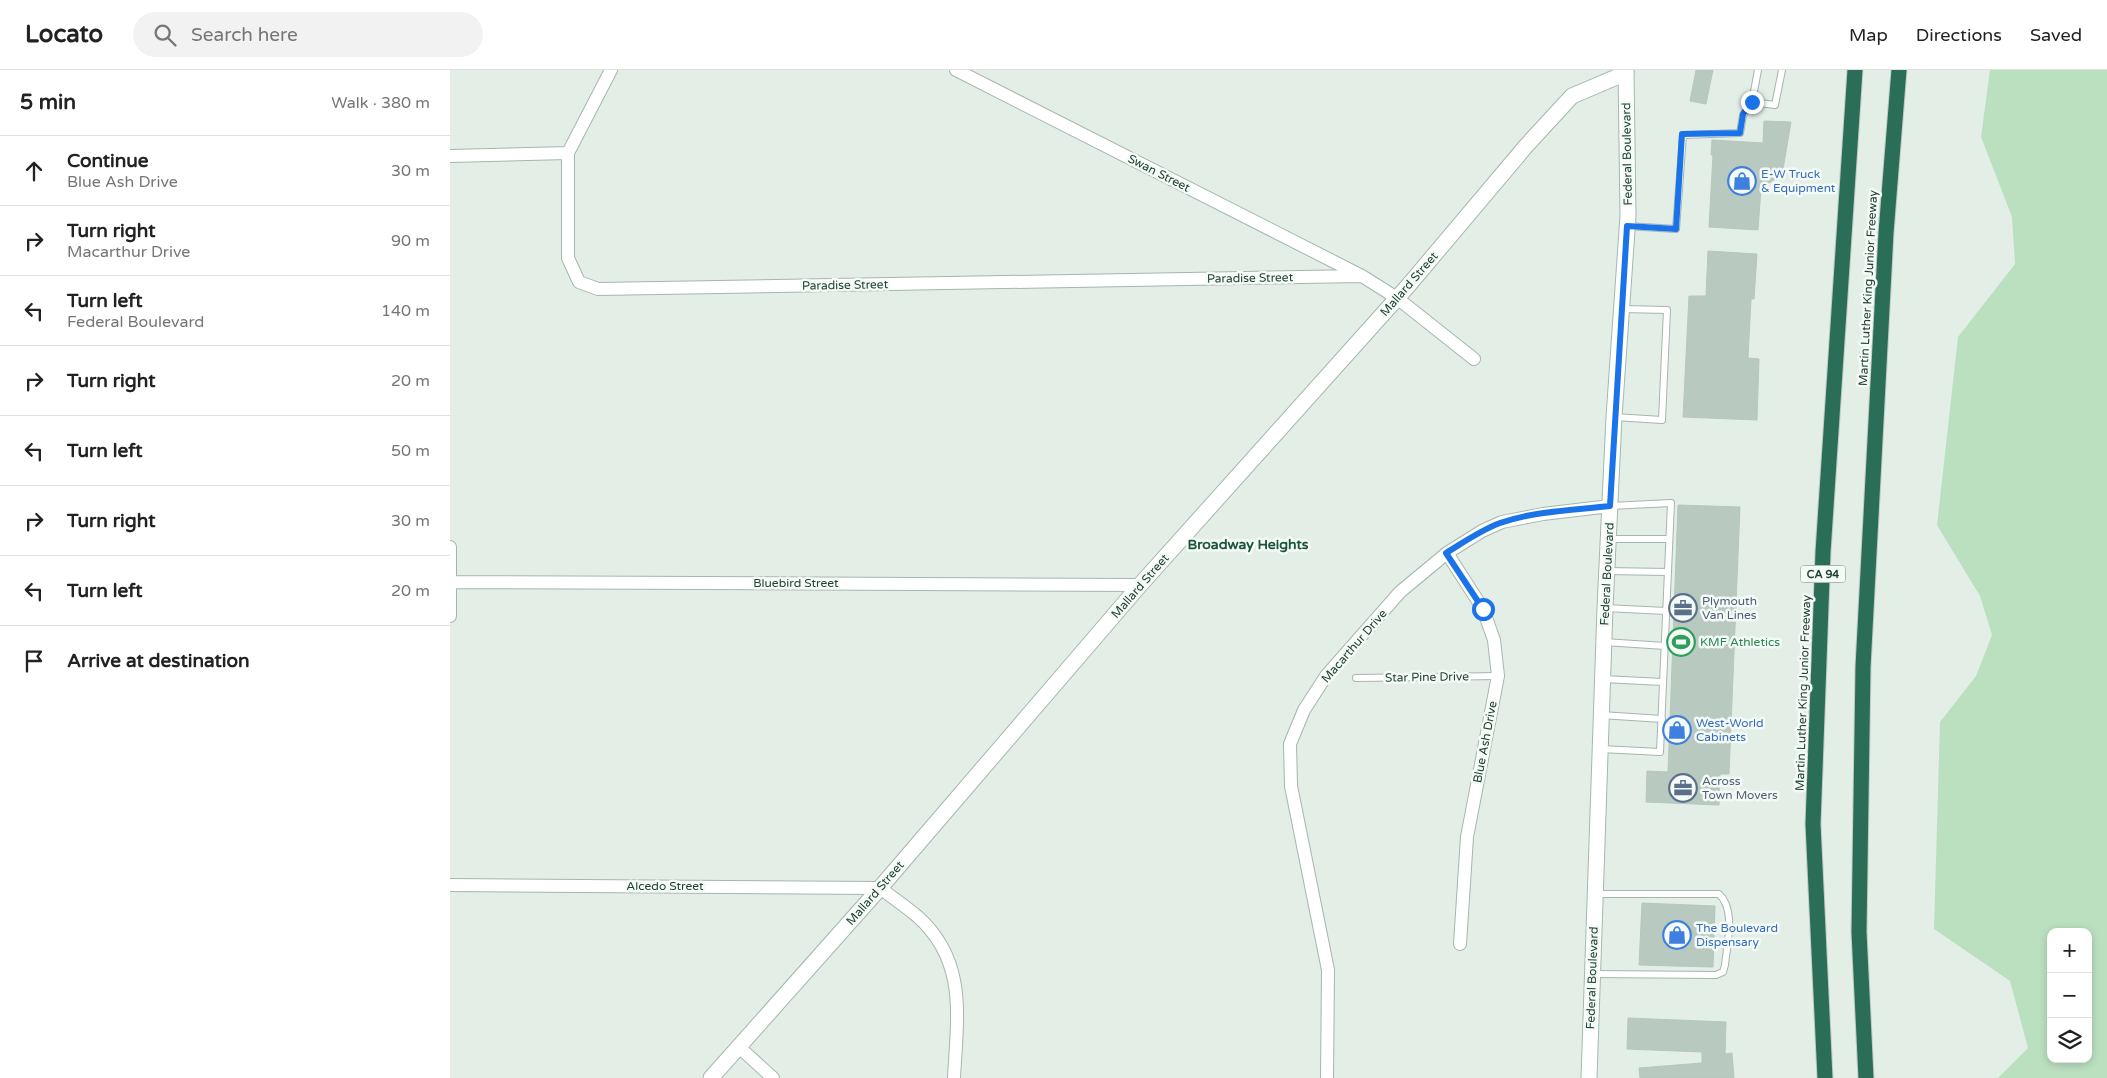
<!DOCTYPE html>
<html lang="en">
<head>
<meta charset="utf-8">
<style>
	:root { --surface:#fff; --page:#f2f2f2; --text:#222; --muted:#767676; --line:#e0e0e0 }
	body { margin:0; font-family:"Varela Round",sans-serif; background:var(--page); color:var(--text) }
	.controls { position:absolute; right:15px; bottom:15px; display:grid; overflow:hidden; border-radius:10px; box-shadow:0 2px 8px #0003 }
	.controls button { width:45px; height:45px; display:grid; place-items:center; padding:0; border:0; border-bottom:1px solid var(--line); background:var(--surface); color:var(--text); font:25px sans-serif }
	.stop { position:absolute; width:15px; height:15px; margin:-11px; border:4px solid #1a73e8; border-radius:50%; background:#fff }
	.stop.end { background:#1a73e8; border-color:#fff; box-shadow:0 1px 5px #0008 }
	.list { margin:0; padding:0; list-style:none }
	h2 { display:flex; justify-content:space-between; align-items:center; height:65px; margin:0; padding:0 20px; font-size:21px }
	h2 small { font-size:16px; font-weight:400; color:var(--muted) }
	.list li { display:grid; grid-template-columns:32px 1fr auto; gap:15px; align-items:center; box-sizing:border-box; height:70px; padding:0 20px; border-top:1px solid var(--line) }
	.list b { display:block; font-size:19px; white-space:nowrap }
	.list p { margin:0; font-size:16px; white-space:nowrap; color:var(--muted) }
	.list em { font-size:16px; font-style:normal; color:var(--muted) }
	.icon { flex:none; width:28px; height:28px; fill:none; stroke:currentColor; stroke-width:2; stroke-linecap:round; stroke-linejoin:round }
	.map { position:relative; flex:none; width:1657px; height:1008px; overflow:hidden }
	header { display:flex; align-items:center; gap:30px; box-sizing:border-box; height:70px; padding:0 25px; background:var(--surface); border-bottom:1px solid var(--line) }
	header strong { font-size:24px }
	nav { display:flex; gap:28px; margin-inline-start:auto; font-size:18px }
	.search { width:350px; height:45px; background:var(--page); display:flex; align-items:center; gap:12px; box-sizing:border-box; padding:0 18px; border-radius:28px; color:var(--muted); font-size:19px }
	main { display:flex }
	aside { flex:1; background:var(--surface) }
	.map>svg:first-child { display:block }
</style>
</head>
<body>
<header>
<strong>Locato</strong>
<div class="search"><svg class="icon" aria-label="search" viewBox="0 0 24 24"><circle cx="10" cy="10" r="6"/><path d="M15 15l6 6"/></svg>Search here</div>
<nav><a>Map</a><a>Directions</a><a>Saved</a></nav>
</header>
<main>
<aside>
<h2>5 min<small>Walk · 380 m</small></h2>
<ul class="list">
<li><svg class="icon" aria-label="ahead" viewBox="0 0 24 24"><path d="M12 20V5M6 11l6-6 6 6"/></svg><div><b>Continue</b><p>Blue Ash Drive</p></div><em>30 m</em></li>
<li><svg class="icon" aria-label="right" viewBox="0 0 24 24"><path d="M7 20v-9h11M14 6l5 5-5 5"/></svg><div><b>Turn right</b><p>Macarthur Drive</p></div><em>90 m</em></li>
<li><svg class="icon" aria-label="left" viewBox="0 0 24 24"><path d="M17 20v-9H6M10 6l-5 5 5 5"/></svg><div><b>Turn left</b><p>Federal Boulevard</p></div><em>140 m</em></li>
<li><svg class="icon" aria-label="right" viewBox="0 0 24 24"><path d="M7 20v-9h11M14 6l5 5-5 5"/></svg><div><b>Turn right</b></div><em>20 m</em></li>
<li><svg class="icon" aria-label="left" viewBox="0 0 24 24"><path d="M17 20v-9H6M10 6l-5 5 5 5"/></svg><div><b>Turn left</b></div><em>50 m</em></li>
<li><svg class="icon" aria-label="right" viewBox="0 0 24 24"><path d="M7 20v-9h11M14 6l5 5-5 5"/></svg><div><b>Turn right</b></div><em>30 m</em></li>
<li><svg class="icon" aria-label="left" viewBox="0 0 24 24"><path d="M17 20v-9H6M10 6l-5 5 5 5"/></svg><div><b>Turn left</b></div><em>20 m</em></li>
<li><svg class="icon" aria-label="arrive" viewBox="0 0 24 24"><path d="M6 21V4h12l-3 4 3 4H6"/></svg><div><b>Arrive at destination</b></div></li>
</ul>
</aside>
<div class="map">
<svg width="1657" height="1008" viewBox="0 0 1657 1008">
	<rect width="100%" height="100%" fill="#e3eee7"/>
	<path fill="#bbe0c0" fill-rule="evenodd" d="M 1540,0 L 1657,0 L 1657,1008 L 1548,1008 L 1578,978 L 1560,911 L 1484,859 L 1490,652 L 1526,606 L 1542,565 L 1530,526 L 1487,455 L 1508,267 L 1565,194 L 1562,147 L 1531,67 ZM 1601,862 L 1638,862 L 1638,989 L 1601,989 Z"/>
	<path fill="#b8c9c0" stroke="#b5c8bd" d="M 1246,0 L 1263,0 L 1256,34 L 1240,31 Z
		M 1314,51 L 1341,52 L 1332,105 L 1311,118 L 1308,160 L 1259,157 L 1263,85 L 1261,85 L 1262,70 L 1313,73 Z
		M 1258,181 L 1307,184 L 1304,229 L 1301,229 L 1298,288 L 1309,289 L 1307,350 L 1233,347 L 1239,226 L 1256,226 Z
		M 1228,435 L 1290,437 L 1279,704 L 1270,704 L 1269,735 L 1196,732 L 1197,701 L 1218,702 Z
		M 1192,833 L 1265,836 L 1263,897 L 1189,895 Z
		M 1178,948 L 1276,952 L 1275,984 L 1282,983 L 1284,1008 L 1190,1008 L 1189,998 L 1252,993 L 1252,982 L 1177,979 Z"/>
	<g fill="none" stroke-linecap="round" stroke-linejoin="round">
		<defs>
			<path id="service" d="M 1302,32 L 1325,35 L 1332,0
				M 1177,156 L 1226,159 L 1233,65 L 1290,63 L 1293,45 L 1302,32 L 1308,0
				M 1164,347 L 1212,350 L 1217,240 L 1172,239
				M 1159,469 L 1219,469
				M 1157,501 L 1218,502
				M 1155,538 L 1216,541
				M 1154,572 L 1215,576
				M 906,608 L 1048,606
				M 1153,609 L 1213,612
				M 1151,645 L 1212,649
				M 1151,679 L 1210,682 L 1221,433 L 1160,436
				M 1143,904 L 1266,905 L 1273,902 L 1275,895 C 1277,874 1286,839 1269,824 L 1146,824"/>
			<path id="minor" d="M 161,0 L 118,83 L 118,188 L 129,212 L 148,219 L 912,206
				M 506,0 L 912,206 L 947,228 L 1024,289
				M 0,86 L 118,83
				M 0,477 L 0,546
				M 997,483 L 1033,539 L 1044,570 L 1048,606 L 1017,767 L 1010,874
				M 1,512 L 690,515
				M 0,815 L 430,818 C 442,827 455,836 467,846 C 518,891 507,948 504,1008
				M 289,977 L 323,1008
				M 877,1008 L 878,900 L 841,716 L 840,674 L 854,640 L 876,606 L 950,522 L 997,483 L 1032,461 L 1052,452 L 1093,444 L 1160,436"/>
			<path id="tertiary" d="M 261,1008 L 430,818 L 690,515 L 958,216 L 1076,76 L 1122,26 L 1176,3"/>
			<path id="secondary" d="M 1139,1008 L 1155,538 L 1164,347 L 1178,146 L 1176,0"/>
			<path id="motorway" d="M 1375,1008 L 1363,754 L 1373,482 L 1405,0
				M 1416,1008 L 1409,862 L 1413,597 L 1436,163 L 1449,0"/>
		</defs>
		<use href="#service" stroke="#a5b6ae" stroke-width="8"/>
		<use href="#minor" stroke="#a5b6ae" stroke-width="14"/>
		<use href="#tertiary" stroke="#a5b6ae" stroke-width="17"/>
		<use href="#secondary" stroke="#a0baae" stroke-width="17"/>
		<use href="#motorway" stroke="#c1cac6" stroke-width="17"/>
		<use href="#service" stroke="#fff" stroke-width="6"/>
		<use href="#minor" stroke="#fff" stroke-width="12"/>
		<use href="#tertiary" stroke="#fff" stroke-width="15"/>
		<use href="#secondary" stroke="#fff" stroke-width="15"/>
		<use href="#motorway" stroke="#2b6e58" stroke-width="15"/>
	</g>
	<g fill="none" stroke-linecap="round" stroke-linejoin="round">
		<path stroke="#1a73e8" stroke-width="6" d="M 1033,539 L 996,483 C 1014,472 1031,460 1050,453 C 1084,441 1124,440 1160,436 L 1177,156 L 1226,159 L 1232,64 L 1290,63 L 1293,44 L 1302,32"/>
	</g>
	<defs>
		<symbol id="shop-ring" viewBox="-11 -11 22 22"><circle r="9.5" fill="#f4faf6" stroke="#3f7fe0" stroke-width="1.5"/><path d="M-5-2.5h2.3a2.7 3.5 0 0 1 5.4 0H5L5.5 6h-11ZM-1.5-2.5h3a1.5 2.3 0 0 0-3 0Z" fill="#3f7fe0"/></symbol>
		<symbol id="office-ring" viewBox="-11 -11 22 22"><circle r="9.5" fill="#f4faf6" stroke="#5c6f8a" stroke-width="1.5"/><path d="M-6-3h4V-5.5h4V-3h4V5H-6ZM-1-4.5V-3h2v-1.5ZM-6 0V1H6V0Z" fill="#5c6f8a"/></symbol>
		<symbol id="stadium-ring" viewBox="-11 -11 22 22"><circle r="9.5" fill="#f4faf6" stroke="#2e9e5b" stroke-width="1.5"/><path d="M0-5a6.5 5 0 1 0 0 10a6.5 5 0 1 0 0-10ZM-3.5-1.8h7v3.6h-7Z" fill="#2e9e5b"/></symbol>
	</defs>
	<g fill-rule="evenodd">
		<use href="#shop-ring" x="1276" y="95" width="32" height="32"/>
		<use href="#office-ring" x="1217" y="522" width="32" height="32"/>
		<use href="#stadium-ring" x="1215" y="556" width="32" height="32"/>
		<use href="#shop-ring" x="1211" y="644" width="32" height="32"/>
		<use href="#office-ring" x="1217" y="702" width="32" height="32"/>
		<use href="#shop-ring" x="1211" y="849" width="32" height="32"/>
	</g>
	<g text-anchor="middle" stroke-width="5" stroke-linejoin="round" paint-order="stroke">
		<rect fill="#f4faf6" stroke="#60786e" stroke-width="1" x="1350.5" y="495.5" width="45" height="17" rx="4"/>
		<g font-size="11" font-weight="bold" fill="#214034">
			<text x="1373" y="508">CA 94</text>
		</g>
		<g font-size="12" fill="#214034" stroke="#f4faf6">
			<text transform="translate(1177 84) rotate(-91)" y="4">Federal Boulevard</text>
			<text transform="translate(709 103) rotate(27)" y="4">Swan Street</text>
			<text transform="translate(800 208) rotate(-1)" y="4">Paradise Street</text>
			<text transform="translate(959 214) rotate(-49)" y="4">Mallard Street</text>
			<text transform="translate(395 215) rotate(-1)" y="4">Paradise Street</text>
			<text transform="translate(1418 218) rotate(-87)" y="4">Martin Luther King Junior Freeway</text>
			<text transform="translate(1157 504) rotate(-87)" y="4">Federal Boulevard</text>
			<text x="346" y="517">Bluebird Street</text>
			<text transform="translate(690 516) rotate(-49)" y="4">Mallard Street</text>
			<text transform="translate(904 576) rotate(-49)" y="4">Macarthur Drive</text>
			<text transform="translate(977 607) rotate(-1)" y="4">Star Pine Drive</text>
			<text transform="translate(1353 623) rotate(-88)" y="4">Martin Luther King Junior Freeway</text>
			<text transform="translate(1035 672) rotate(-79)" y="4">Blue Ash Drive</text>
			<text x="215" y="820">Alcedo Street</text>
			<text transform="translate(425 823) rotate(-49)" y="4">Mallard Street</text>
			<text transform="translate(1142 908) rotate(-88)" y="4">Federal Boulevard</text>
		</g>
		<g font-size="12" fill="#366cbe" stroke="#f4faf6" text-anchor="start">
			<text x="1311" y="108">E-W Truck<tspan x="1311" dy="14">&amp; Equipment</tspan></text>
			<text x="1246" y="657">West-World<tspan x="1246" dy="14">Cabinets</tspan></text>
			<text x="1246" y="862">The Boulevard<tspan x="1246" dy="14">Dispensary</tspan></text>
		</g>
		<g font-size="12" fill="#4e5e75" stroke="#f4faf6" text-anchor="start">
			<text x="1252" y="535">Plymouth<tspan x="1252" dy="14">Van Lines</tspan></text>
			<text x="1252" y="715">Across<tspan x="1252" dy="14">Town Movers</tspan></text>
		</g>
		<g font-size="12" fill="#27864d" stroke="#f4faf6" text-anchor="start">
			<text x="1250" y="576">KMF Athletics</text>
		</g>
		<g font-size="14" font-weight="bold" fill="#1c543f" stroke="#f4faf6">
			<text x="798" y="479">Broadway Heights</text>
		</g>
	</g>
</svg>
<div class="controls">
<button>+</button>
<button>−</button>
<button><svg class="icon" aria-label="layers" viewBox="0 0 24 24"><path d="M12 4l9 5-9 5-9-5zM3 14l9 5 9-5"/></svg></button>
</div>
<div class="stop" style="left:1033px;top:539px"></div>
<div class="stop end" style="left:1302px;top:32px"></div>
</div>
</main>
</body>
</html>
